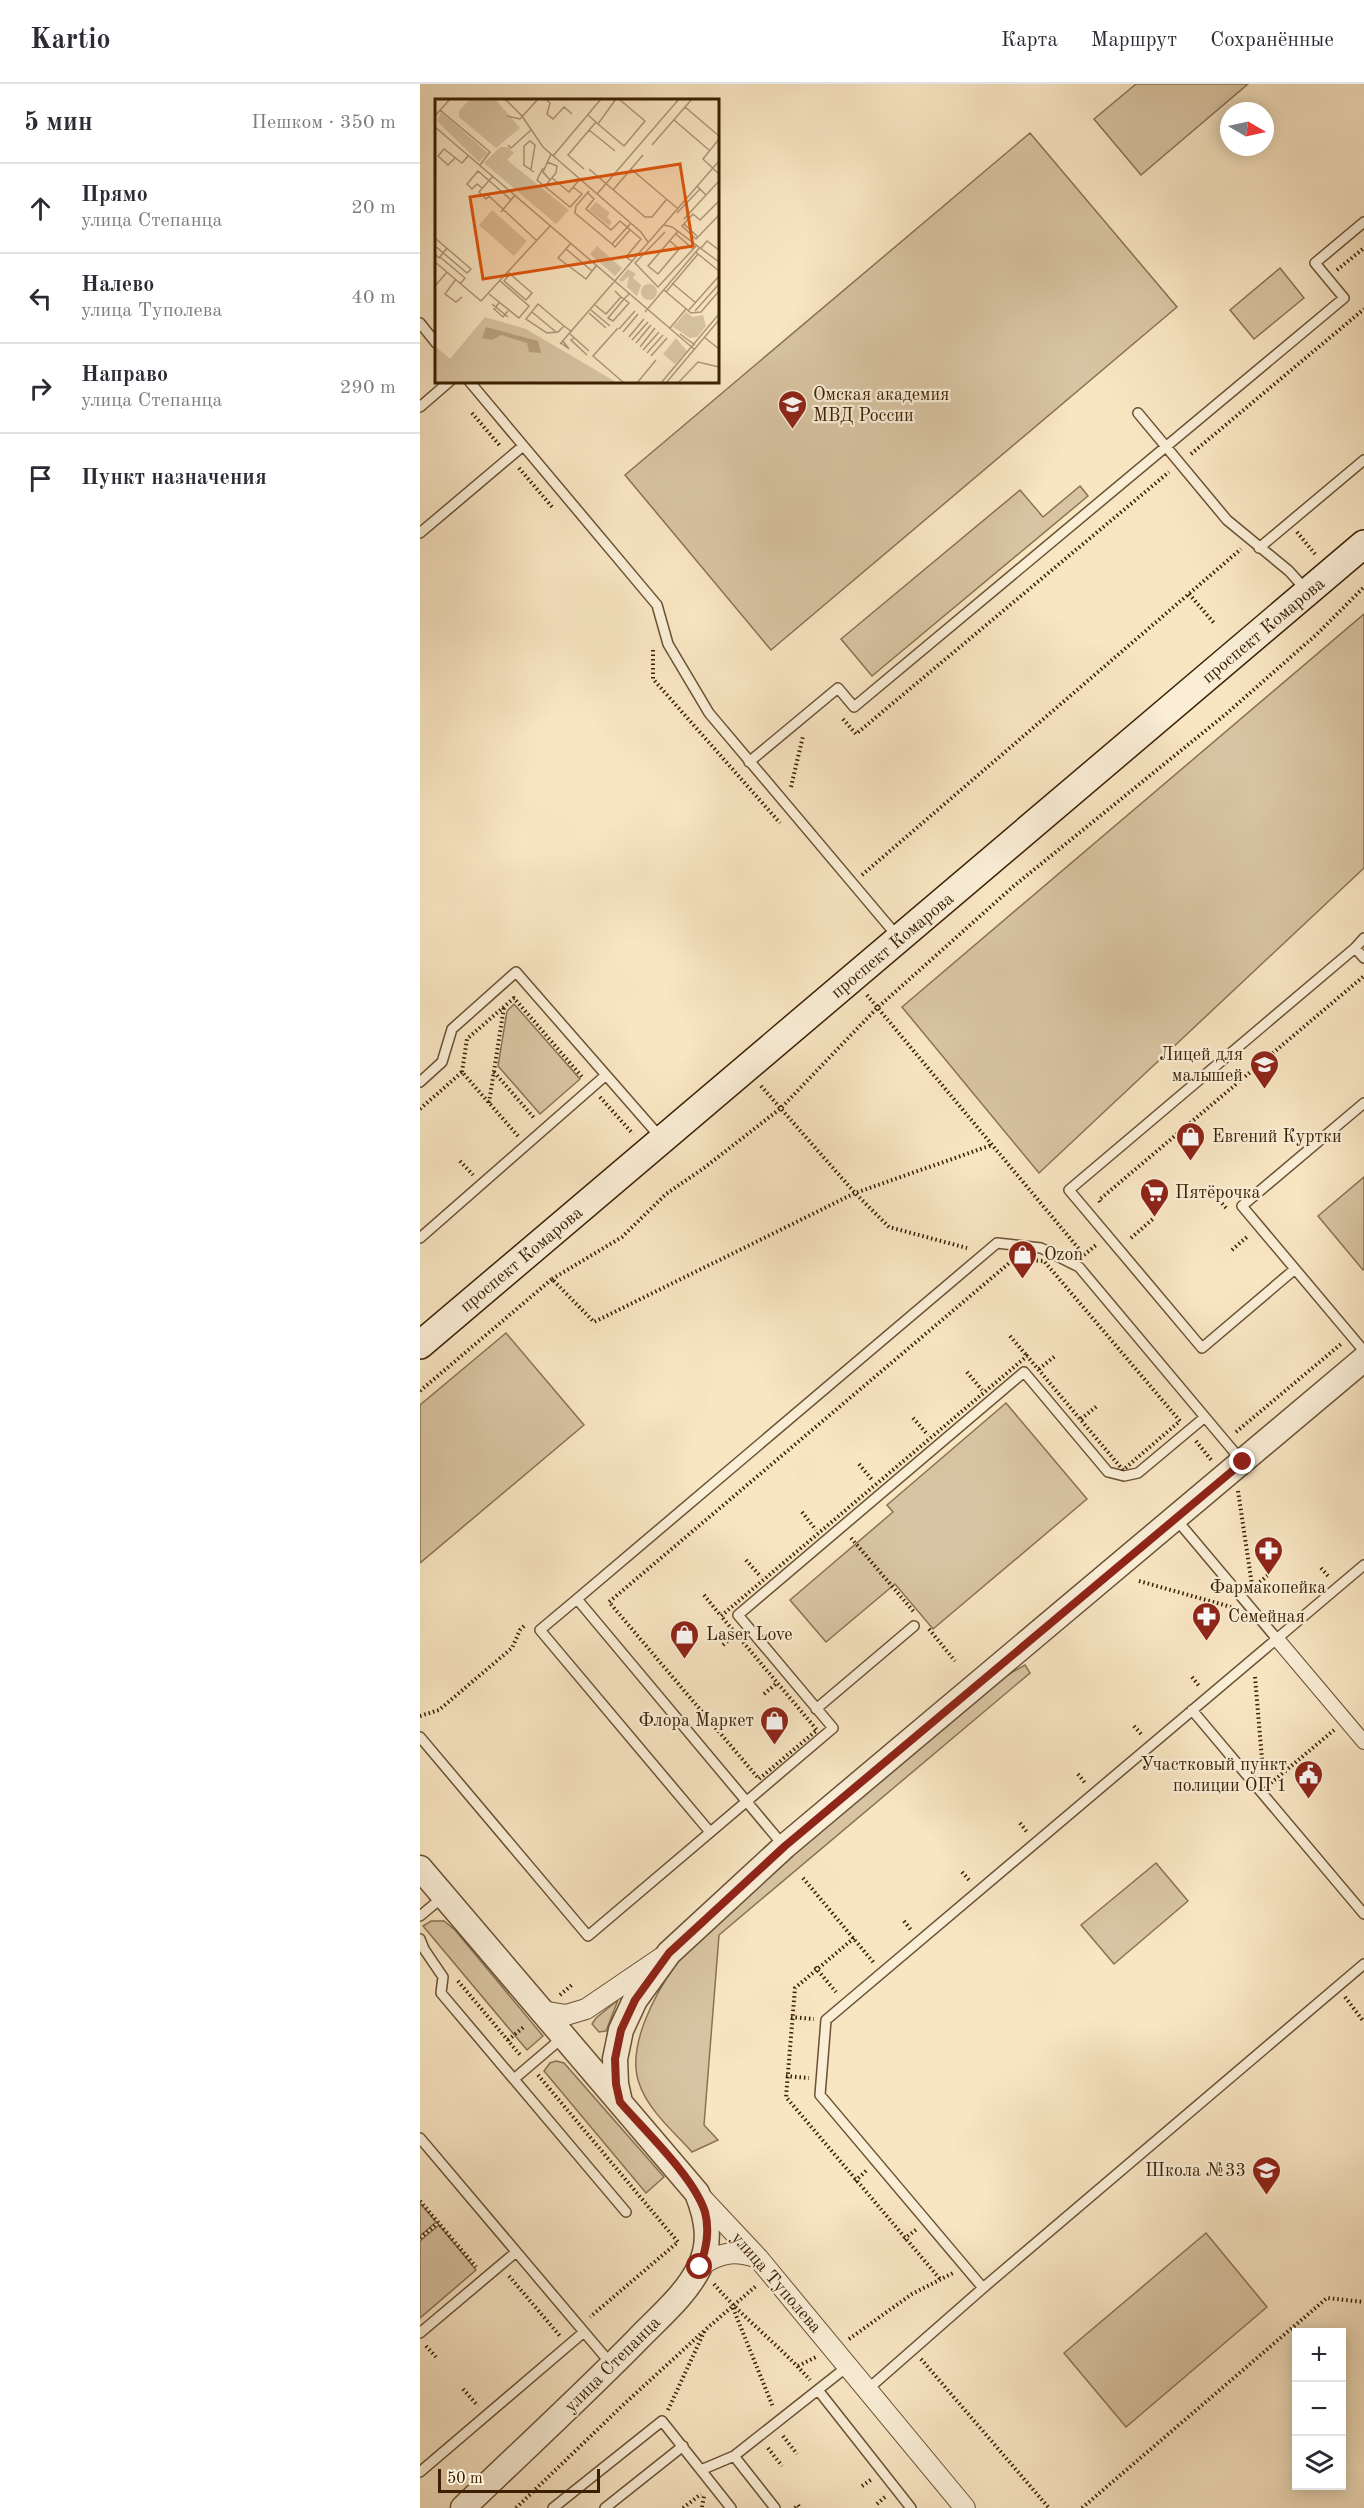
<!DOCTYPE html>
<html lang="ru">
<head>
<meta charset="utf-8">
<style>
	:root { --surface:#fff; --page:#f7f7f7; --text:#2b2b33; --muted:#7c7c81; --line:#e1e1e2 }
	body { margin:0; font-family:"Old Standard TT",serif; background:var(--page); color:var(--text) }
	.controls { position:absolute; right:18px; bottom:18px; display:grid; overflow:hidden; border-radius:0px; box-shadow:0 3px 15px #0003 }
	.controls button { width:54px; height:54px; display:grid; place-items:center; padding:0; border:0; border-bottom:2px solid var(--line); background:var(--surface); color:var(--text); font:30px sans-serif }
	.compass { position:absolute; left:800px; top:18px; width:54px; height:54px; border-radius:50%; background:var(--surface); box-shadow:0 3px 15px #0003; rotate:99deg }
	.scale { position:absolute; left:18px; bottom:15px; width:162px; box-sizing:border-box; padding-left:6px; border:3px solid #3b2003; border-top:0; font-size:16px; line-height:21px; white-space:nowrap; color:#3b2003; -webkit-text-stroke:4px #faeed7; paint-order:stroke }
	.stop { position:absolute; width:18px; height:18px; margin:-14px; border:4px solid #8f2418; border-radius:50%; background:#fff }
	.stop.end { background:#8f2418; border-color:#fff; box-shadow:0 2px 6px #0008 }
	.list { margin:0; padding:0; list-style:none }
	h2 { display:flex; justify-content:space-between; align-items:center; height:78px; margin:0; padding:0 24px; font-size:26px }
	h2 small { font-size:20px; font-weight:400; color:var(--muted) }
	.list li { display:grid; grid-template-columns:39px 1fr auto; gap:18px; align-items:center; box-sizing:border-box; height:90px; padding:0 24px; border-top:2px solid var(--line) }
	.list b { display:block; font-size:22px; white-space:nowrap }
	.list p { margin:0; font-size:20px; white-space:nowrap; color:var(--muted) }
	.list em { font-size:20px; font-style:normal; color:var(--muted) }
	.icon { flex:none; width:33px; height:33px; fill:none; stroke:currentColor; stroke-width:2; stroke-linecap:round; stroke-linejoin:round }
	.map { position:relative; flex:none; width:944px; height:2424px; overflow:hidden }
	header { display:flex; align-items:center; gap:36px; box-sizing:border-box; height:84px; padding:0 30px; background:var(--surface); border-bottom:2px solid var(--line) }
	header strong { font-size:28px }
	nav { display:flex; gap:33px; margin-inline-start:auto; font-size:21px }
	main { display:flex }
	aside { flex:1; background:var(--surface) }
	.map>svg:first-child { display:block }
</style>
</head>
<body>
<header>
<strong>Kartio</strong>
<nav><a>Карта</a><a>Маршрут</a><a>Сохранённые</a></nav>
</header>
<main>
<aside>
<h2>5 мин<small>Пешком · 350 m</small></h2>
<ul class="list">
<li><svg class="icon" aria-label="ahead" viewBox="0 0 24 24"><path d="M12 20V5M6 11l6-6 6 6"/></svg><div><b>Прямо</b><p>улица Степанца</p></div><em>20 m</em></li>
<li><svg class="icon" aria-label="left" viewBox="0 0 24 24"><path d="M17 20v-9H6M10 6l-5 5 5 5"/></svg><div><b>Налево</b><p>улица Туполева</p></div><em>40 m</em></li>
<li><svg class="icon" aria-label="right" viewBox="0 0 24 24"><path d="M7 20v-9h11M14 6l5 5-5 5"/></svg><div><b>Направо</b><p>улица Степанца</p></div><em>290 m</em></li>
<li><svg class="icon" aria-label="arrive" viewBox="0 0 24 24"><path d="M6 21V4h12l-3 4 3 4H6"/></svg><div><b>Пункт назначения</b></div></li>
</ul>
</aside>
<div class="map">
<svg width="944" height="2424" viewBox="0 0 944 2424">
	<rect width="100%" height="100%" fill="#f8e5c2"/>
	<filter id="stains"><feTurbulence type="fractalNoise" baseFrequency=".00333" numOctaves="4"/><feColorMatrix values="0 0 0 0 .2 0 0 0 0 .09 0 0 0 0 .02 0 0 0 .5 -.17"/></filter>
	<radialGradient id="worn" r=".72"><stop offset=".6" stop-color="#630" stop-opacity="0"/><stop offset="1" stop-color="#630" stop-opacity=".3"/></radialGradient>
	<path fill="#d8c4a2" stroke="#8a7252" stroke-width="1.5" d="M 716,0 L 828,0 L 721,91 L 674,35 Z
		M 610,49 L 757,223 L 351,566 L 205,391 Z
		M 860,184 L 884,214 L 834,255 L 810,226 Z
		M 660,402 L 668,412 L 452,592 L 421,555 L 600,406 L 623,433 Z
		M 944,530 L 944,784 L 619,1089 L 482,923 Z
		M 94,920 L 160,995 L 120,1030 L 78,982 L 87,927 Z
		M 944,1093 L 944,1185 L 943,1186 L 898,1132 Z
		M 86,1249 L 164,1341 L 0,1479 L 0,1321 Z
		M 586,1319 L 667,1415 L 513,1545 L 475,1500 L 406,1558 L 370,1516 L 473,1428 L 467,1421 Z
		M 605,1581 L 610,1589 L 299,1851 L 284,2041 L 298,2056 L 272,2068 C 253,2047 228,2026 219,1999 C 206,1962 236,1908 257,1879 C 267,1866 280,1854 291,1841 L 584,1593 Z
		M 736,1779 L 768,1817 L 694,1880 L 661,1841 Z
		M 11,1837 L 24,1837 L 35,1846 L 123,1952 L 107,1966 L 3,1842 Z
		M 198,1916 L 186,1947 L 179,1948 L 172,1940 L 176,1934 Z
		M 136,1977 L 144,1979 L 244,2093 L 226,2109 L 124,1987 L 130,1979 Z
		M 0,2119 L 16,2138 L 0,2152 Z
		M 19,2141 L 56,2186 L 0,2234 L 0,2157 Z
		M 786,2149 L 847,2223 L 706,2343 L 644,2269 Z"/>
	<g fill="none" stroke-linecap="round" stroke-linejoin="round">
		<defs>
			<path id="service" d="M 0,239 L 16,259
				M 49,297 L 237,521 L 248,560 L 289,629 L 478,853
				M 0,323 L 30,297
				M 718,329 L 807,436 L 869,487 L 886,506
				M 0,449 L 103,362
				M 839,464 L 944,376
				M 329,678 L 418,604 L 434,623 L 924,214 L 895,179 L 944,138
				M 935,864 L 944,874
				M 0,998 L 22,978 L 32,945 L 96,888 L 241,1054
				M 944,1019 L 822,1122 L 944,1267
				M 0,1154 L 186,991
				M 875,1185 L 782,1264 L 649,1106 L 935,864 L 944,854
				M 756,1435 L 857,1555
				M 157,1515 L 120,1546 L 290,1748
				M 396,1625 L 494,1542
				M 772,1626 L 944,1830
				M 0,1653 L 168,1852 L 413,1644 L 318,1531 L 604,1288 L 688,1388 L 704,1392 L 718,1389 L 785,1333
				M 363,1761 L 157,1515 L 577,1159 L 621,1164 L 659,1183 L 821,1376
				M 0,1832 L 24,1812
				M 0,1855 L 4,1865 L 23,1893 L 21,1909 L 206,2128
				M 94,1995 L 142,1954
				M 0,2054 L 192,2281
				M 563,2204 L 400,2011 L 406,1936 L 944,1481
				M 0,2249 L 96,2168
				M 448,2305 L 563,2204 L 944,1880
				M 398,2306 L 491,2424
				M 314,2372 L 355,2424
				M 281,2386 L 314,2372 L 428,2282
				M 0,2388 L 164,2248
				M 133,2424 L 242,2337 L 311,2424
				M 185,2424 L 263,2362"/>
			<path id="pedestrian" d="M 857,1555 L 944,1658"/>
			<path id="minor" d="M 122,1927 L 146,1931 L 166,1925 L 241,1874
				M 279,2111 L 338,2174 L 545,2424
				M 280,2182 C 300,2168 315,2166 338,2174"/>
			<path id="tertiary" d="M 0,1784 L 277,2109 C 287,2134 292,2159 279,2184 C 265,2212 238,2234 217,2256 C 160,2314 101,2368 43,2424
				M 200,2018 L 196,2000 L 195,1975 L 201,1946 L 215,1916 L 249,1869 L 365,1762 L 944,1275"/>
			<path id="secondary" d="M 0,1261 L 944,460"/>
		</defs>
		<use href="#service" stroke="#6a5133" stroke-width="12"/>
		<use href="#pedestrian" stroke="#6a5133" stroke-width="16"/>
		<use href="#minor" stroke="#6a5133" stroke-width="22"/>
		<use href="#tertiary" stroke="#6a5133" stroke-width="27"/>
		<use href="#secondary" stroke="#3b2003" stroke-width="30"/>
		<path stroke="#3b2003" stroke-width="4" stroke-dasharray="1.5 3" stroke-linecap="butt" d="M 917,186 L 944,164
			M 52,329 L 81,363
			M 771,370 L 944,225
			M 99,384 L 133,424
			M 877,448 L 895,470
			M 769,510 L 794,539
			M 233,566 L 233,595 L 360,739
			M 423,635 L 436,650 L 749,388
			M 371,703 L 383,652
			M 442,791 L 821,465
			M 447,911 L 659,1165
			M 42,988 L 47,955 L 94,914 L 163,994
			M 74,988 L 115,1035
			M 341,1002 L 435,1109 L 469,1143 L 547,1164
			M 180,1013 L 213,1050
			M 69,1019 L 84,923
			M 0,1025 L 42,988 L 98,1052
			M 40,1077 L 53,1091
			M 799,1116 L 807,1125
			M 680,1118 L 679,1116 L 944,892
			M 711,1154 L 734,1134
			M 812,1166 L 828,1152
			M 664,1171 L 676,1161
			M 594,1175 L 624,1177 L 760,1337 L 703,1386 L 607,1272 L 301,1532 L 397,1646 L 339,1695 L 189,1518 Z
			M 132,1195 L 202,1153 L 246,1110 L 284,1084 L 361,1024 L 457,924 L 595,801 L 806,630 L 897,550 L 944,503
			M 590,1252 L 607,1272
			M 619,1285 L 635,1272
			M 547,1288 L 562,1306
			M 0,1307 L 132,1195 L 174,1238 L 435,1109 L 572,1061
			M 493,1334 L 508,1351
			M 661,1335 L 677,1322
			M 816,1348 L 921,1260
			M 776,1357 L 792,1377
			M 439,1380 L 453,1397
			M 818,1407 L 832,1501
			M 382,1428 L 396,1446
			M 431,1454 L 494,1528
			M 326,1476 L 341,1493
			M 901,1484 L 908,1492
			M 719,1497 L 811,1523
			M 833,1504 L 848,1491
			M 284,1511 L 301,1532
			M 509,1545 L 535,1577
			M 303,1561 L 316,1550
			M 772,1593 L 779,1602
			M 835,1593 L 843,1687
			M 344,1610 L 357,1599
			M 0,1632 L 19,1626 L 92,1564 L 100,1546 L 106,1540
			M 714,1642 L 722,1651
			M 658,1690 L 665,1699
			M 851,1699 L 914,1646
			M 600,1739 L 607,1748
			M 542,1788 L 549,1796
			M 383,1794 L 454,1879
			M 484,1837 L 491,1846
			M 434,1854 L 375,1904 L 366,2013 L 520,2195
			M 395,1883 L 416,1908
			M 38,1897 L 101,1972
			M 140,1911 L 153,1900
			M 925,1913 L 944,1938
			M 371,1933 L 394,1935
			M 88,1956 L 105,1942
			M 118,1991 L 258,2158 L 170,2233
			M 366,1992 L 389,1994
			M 435,2097 L 447,2086
			M 0,2117 L 56,2183
			M 0,2154 L 18,2139
			M 484,2155 L 497,2145
			M 89,2192 L 140,2252
			M 294,2200 C 323,2234 360,2262 390,2296
			M 313,2224 L 353,2323
			M 429,2255 L 492,2210 L 533,2189
			M 6,2262 L 16,2273
			M 501,2275 L 629,2424
			M 378,2282 L 396,2273
			M 43,2305 L 58,2322
			M 248,2326 L 285,2246 L 336,2202
			M 363,2352 L 377,2370
			M 348,2364 L 362,2382
			M 442,2402 L 452,2395
			M 457,2420 L 465,2413
			M 282,2423 L 284,2412
			M 96,2424 L 203,2321 L 285,2246
			M 263,2424 L 281,2410
			M 375,2424 L 378,2421 L 380,2424
			M 662,2424 L 907,2214 L 944,2218"/>
		<use href="#service" stroke="#faeed7" stroke-width="9"/>
		<use href="#pedestrian" stroke="#faeed7" stroke-width="14"/>
		<use href="#minor" stroke="#faeed7" stroke-width="20"/>
		<use href="#tertiary" stroke="#faeed7" stroke-width="24"/>
		<use href="#secondary" stroke="#faeed7" stroke-width="27"/>
	</g>
	<g fill="none" stroke-linecap="round" stroke-linejoin="round">
		<path stroke="#8f2418" stroke-width="8" d="M 280,2183 C 286,2165 290,2147 285,2128 C 274,2093 225,2047 200,2018 L 196,2000 L 195,1975 L 201,1946 L 215,1916 L 249,1869 L 365,1762 L 823,1378"/>
	</g>
	<defs>
		<symbol id="university-pin" viewBox="-11 -11 22 30"><path d="M0 17L-7.5 6A9.5 9.5 0 1 1 7.5 6Z" fill="#8f2418" stroke="#faeed7"/><path d="M0-5L7-2L0 1L-7-2ZM-4 1L0 2.5L4 1V4Q0 6-4 4Z" fill="#fff"/></symbol>
		<symbol id="school-pin" viewBox="-11 -11 22 30"><path d="M0 17L-7.5 6A9.5 9.5 0 1 1 7.5 6Z" fill="#8f2418" stroke="#faeed7"/><path d="M0-5L7-2L0 1L-7-2ZM-4 1L0 2.5L4 1V4Q0 6-4 4Z" fill="#fff"/></symbol>
		<symbol id="shop-pin" viewBox="-11 -11 22 30"><path d="M0 17L-7.5 6A9.5 9.5 0 1 1 7.5 6Z" fill="#8f2418" stroke="#faeed7"/><path d="M-5-2.5h2.3a2.7 3.5 0 0 1 5.4 0H5L5.5 6h-11ZM-1.5-2.5h3a1.5 2.3 0 0 0-3 0Z" fill="#fff"/></symbol>
		<symbol id="supermarket-pin" viewBox="-11 -11 22 30"><path d="M0 17L-7.5 6A9.5 9.5 0 1 1 7.5 6Z" fill="#8f2418" stroke="#faeed7"/><path d="M-6-5.5h2.5l.6 2H6L4.5 2H-2.5L-4.4-4H-6ZM-1.5 3.2a1.3 1.3 0 1 0 .1 0ZM3 3.2a1.3 1.3 0 1 0 .1 0Z" fill="#fff"/></symbol>
		<symbol id="pharmacy-pin" viewBox="-11 -11 22 30"><path d="M0 17L-7.5 6A9.5 9.5 0 1 1 7.5 6Z" fill="#8f2418" stroke="#faeed7"/><path d="M-2-6h4v4h4v4h-4v4h-4v-4h-4v-4h4Z" fill="#fff"/></symbol>
		<symbol id="civic-pin" viewBox="-11 -11 22 30"><path d="M0 17L-7.5 6A9.5 9.5 0 1 1 7.5 6Z" fill="#8f2418" stroke="#faeed7"/><path d="M-.6-6.5H3V-4.5H.6V-3L4-1V1h2V6H-6V1h2V-1L-.6-3ZM-1.2 2.5V6h2.4V2.5Z" fill="#fff"/></symbol>
	</defs>
	<g fill-rule="evenodd">
		<use href="#university-pin" x="356" y="304" width="33" height="45"/>
		<use href="#school-pin" x="828" y="964" width="33" height="45"/>
		<use href="#shop-pin" x="754" y="1036" width="33" height="45"/>
		<use href="#supermarket-pin" x="718" y="1092" width="33" height="45"/>
		<use href="#shop-pin" x="586" y="1154" width="33" height="45"/>
		<use href="#pharmacy-pin" x="832" y="1450" width="33" height="45"/>
		<use href="#pharmacy-pin" x="770" y="1516" width="33" height="45"/>
		<use href="#shop-pin" x="248" y="1534" width="33" height="45"/>
		<use href="#shop-pin" x="338" y="1620" width="33" height="45"/>
		<use href="#civic-pin" x="872" y="1674" width="33" height="45"/>
		<use href="#school-pin" x="830" y="2070" width="33" height="45"/>
	</g>
	<g text-anchor="middle" stroke-width="4.5" stroke-linejoin="round" paint-order="stroke">
		<g font-size="18" fill="#3b2003" stroke="#faeed7" text-anchor="start">
			<text x="393" y="316">Омская академия<tspan x="393" dy="21">МВД России</tspan></text>
			<text x="823" y="976" text-anchor="end">Лицей для<tspan x="823" dy="21">малышей</tspan></text>
			<text x="792" y="1058">Евгений Куртки</text>
			<text x="755" y="1114">Пятёрочка</text>
			<text x="624" y="1176">Ozon</text>
			<text x="848" y="1509" text-anchor="middle">Фармакопейка</text>
			<text x="808" y="1538">Семейная</text>
			<text x="286" y="1556">Laser Love</text>
			<text x="334" y="1642" text-anchor="end">Флора Маркет</text>
			<text x="867" y="1686" text-anchor="end">Участковый пункт<tspan x="867" dy="21">полиции ОП 1</tspan></text>
			<text x="826" y="2092" text-anchor="end">Школа №33</text>
		</g>
		<g font-size="18" fill="#3b2003" stroke="#faeed7">
			<text transform="translate(843 546) rotate(-40)" y="6">проспект Комарова</text>
			<text transform="translate(472 861) rotate(-40)" y="6">проспект Комарова</text>
			<text transform="translate(101 1175) rotate(-40)" y="6">проспект Комарова</text>
			<text transform="translate(357 2198) rotate(49)" y="6">улица Туполева</text>
			<text transform="translate(192 2280) rotate(-45)" y="6">улица Степанца</text>
		</g>
	</g>
	<g transform="translate(15 15)">
		<rect width="284" height="284" fill="#f8e5c2"/>
		<path d="M 35,0 L 60,0 L 85,29 L 61,49 L 24,18 L 24,12 ZM 6,13 L 53,54 L 44,63 L 2,22 ZM 65,48 L 73,48 L 79,54 L 72,61 L 134,111 L 121,125 L 49,64 ZM 161,103 L 175,114 L 172,118 L 177,123 L 174,127 L 154,111 ZM 57,111 L 92,142 L 79,157 L 44,126 ZM 162,147 L 187,169 L 180,177 L 155,155 ZM 193,170 L 201,175 L 198,179 L 206,186 L 202,197 L 192,188 L 194,177 L 187,183 L 184,181 ZM206 193a8 8 0 1 1 16 0a8 8 0 1 1-16 0ZM 251,213 L 258,218 L 268,216 L 271,227 L 262,238 L 255,239 L 238,228 ZM 50,218 L 91,230 L 181,283 L 0,283 L 0,247 L 15,260 ZM 241,239 L 252,252 L 240,265 L 228,255 Z" fill="#d8c4a2"/>
		<path d="M 51,228 L 103,242 L 106,254 L 94,253 L 92,244 L 66,236 L 57,241 L 47,239 Z" fill="#b8a281"/>
		<path fill="none" stroke="#ac9676" stroke-width="1.5" d="M 70,0 L 87,17 L 108,48 L 206,133 L 213,143M 110,0 L 115,4 L 112,15 L 118,20 L 129,8 L 137,15M 250,8 L 284,37M 5,11 L 55,53 L 45,66M 153,16 L 163,25 L 181,0M 0,17 L 15,0M 72,17 L 85,20 L 103,0M 239,21 L 274,51M 163,25 L 189,47 L 210,22 L 184,0M 0,28 L 259,250M 154,31 L 180,52M 284,40 L 268,60 L 284,75M 73,46 L 76,49 L 96,31M 217,46 L 257,0M 118,57 L 166,0M 20,59 L 13,66 L 3,57 L 9,50 L 27,64 L 34,56M 108,69 L 102,81 L 135,108 L 147,95 L 138,88M 96,70 L 100,46 L 95,42 L 89,47 L 89,66 L 99,73M 149,70 L 133,56 L 161,23M 154,70 L 210,118 L 217,118 L 231,101M 196,70 L 242,109M 58,77 L 44,93 L 51,100 L 54,97 L 102,142M 117,79 L 134,93 L 145,80M 115,81 L 108,73 L 116,55M 110,87 L 121,74 L 122,67 L 112,63M 47,89 L 42,85 L 37,90 L 32,85 L 43,72 L 76,101M 178,91 L 208,56M 154,92 L 141,107 L 140,114 L 177,145 L 196,124M 153,94 L 159,100 L 151,110 L 176,131 L 185,122 L 206,140 L 191,158 L 197,162M 162,95 L 244,0M 271,96 L 284,82M 284,102 L 265,121 L 258,115 L 247,127 L 261,140 L 284,116M 66,113 L 80,96M 242,114 L 265,90M 249,120 L 271,96 L 262,87M 249,125 L 263,138M 229,126 L 237,128 L 284,163M 230,133 L 200,164 L 223,188 L 262,146M 241,135 L 258,150M 0,139 L 36,170 L 32,174 L 0,147M 235,142 L 244,150 L 223,175 L 213,167 L 243,132M 136,144 L 123,159 L 151,180 L 161,167M 177,145 L 180,148 L 195,131M 266,149 L 272,142 L 284,151M 131,150 L 157,172M 0,155 L 4,159 L 12,149M 263,155 L 284,172M 5,158 L 30,179 L 25,185M 0,163 L 46,202 L 115,127M 72,172 L 75,175 L 97,194 L 91,201 L 69,182 L 75,175M 21,180 L 10,195 L 21,203 L 27,198M 237,184 L 261,204M 0,187 L 12,173M 229,191 L 256,214 L 266,213 L 284,192M 180,192 L 186,198 L 189,200 L 194,204 L 178,222 L 173,219 L 189,200 L 193,196 L 194,194M 231,193 L 263,155 L 261,153M 54,195 L 84,219 L 94,207 L 64,181M 64,204 L 59,210 L 68,218 L 73,212M 57,205 L 73,218M 160,206 L 171,215 L 186,198M 156,211 L 175,227M 253,212 L 284,177M 260,212 L 284,185M 97,213 L 121,233M 210,213 L 265,148M 154,214 L 171,229M 129,227 L 123,233 L 112,234 L 91,220 L 103,205 L 129,227 L 137,233M 183,229 L 158,257 L 189,284M 235,229 L 251,210M 184,230 L 200,212M 188,233 L 203,215M 135,235 L 154,252M 245,235 L 260,246M 194,238 L 209,220M 269,238 L 284,250M 139,239 L 136,241 L 152,256M 197,241 L 213,223M 126,244 L 134,250 L 128,242M 201,244 L 216,226M 125,245 L 284,62M 205,248 L 220,229M 208,251 L 224,233M 212,254 L 228,236M 216,257 L 232,239M 202,284 L 221,261M 226,284 L 284,215M 231,284 L 284,221M 243,284 L 263,263 L 284,268"/>
		<path fill="#df560c" fill-opacity="0.15" stroke="#df560c" stroke-width="3" d="M 245,65 L 258,147 L 48,180 L 35,98 Z"/>
		<rect width="284" height="284" fill="none" stroke="#3b2003" stroke-width="3"/>
	</g>
	<rect width="100%" height="100%" filter="url(#stains)"/>
	<rect width="100%" height="100%" fill="url(#worn)"/>
</svg>
<div class="controls">
<button>+</button>
<button>−</button>
<button><svg class="icon" aria-label="layers" viewBox="0 0 24 24"><path d="M12 4l9 5-9 5-9-5zM3 14l9 5 9-5"/></svg></button>
</div>
<svg class="compass" viewBox="-18 -18 36 36"><path d="M0-13l5 13h-10z" fill="#e53935"/><path d="M0 13l5-13h-10z" fill="#7c7c81"/></svg>
<div class="scale">50 m</div>
<div class="stop" style="left:280px;top:2183px"></div>
<div class="stop end" style="left:823px;top:1378px"></div>
</div>
</main>
</body>
</html>
